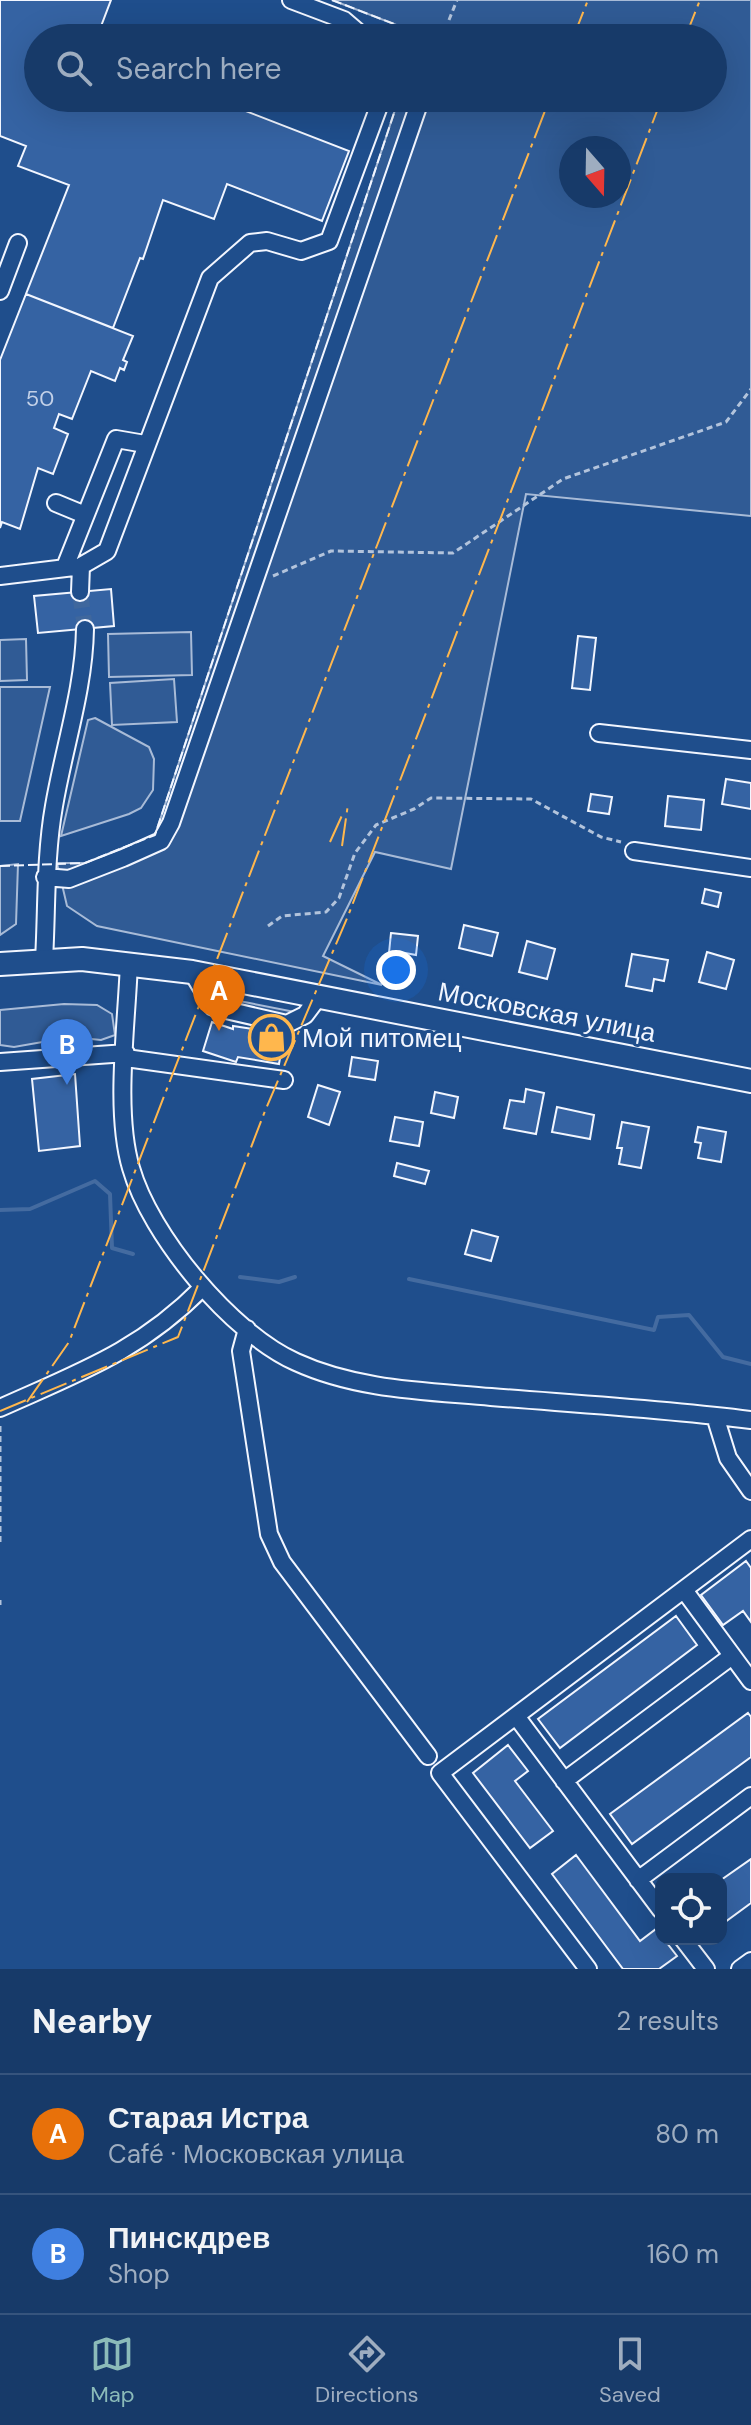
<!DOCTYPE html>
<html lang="en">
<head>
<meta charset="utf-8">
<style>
	:root { --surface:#173a69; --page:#20416f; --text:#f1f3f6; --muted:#9eadc0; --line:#36547d; --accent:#8bbbb9 }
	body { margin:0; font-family:"DM Sans",sans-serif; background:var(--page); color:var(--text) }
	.controls { position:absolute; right:24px; bottom:24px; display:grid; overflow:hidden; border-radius:16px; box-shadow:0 8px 32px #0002 }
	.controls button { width:72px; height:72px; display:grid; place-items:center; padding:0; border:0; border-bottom:2px solid var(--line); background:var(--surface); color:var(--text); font:40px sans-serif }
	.compass { position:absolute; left:559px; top:136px; width:72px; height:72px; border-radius:50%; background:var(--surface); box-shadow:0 8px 32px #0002; rotate:160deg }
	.you { position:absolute; left:396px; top:970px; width:28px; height:28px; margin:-20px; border:6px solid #fff; border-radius:50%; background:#1a73e8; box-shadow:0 0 0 12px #1a73e833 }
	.badge { display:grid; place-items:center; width:52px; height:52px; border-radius:50%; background:var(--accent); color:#fff; font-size:26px; font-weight:700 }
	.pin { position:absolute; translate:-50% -66px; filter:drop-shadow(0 2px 4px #0008) }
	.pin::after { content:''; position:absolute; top:42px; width:28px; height:24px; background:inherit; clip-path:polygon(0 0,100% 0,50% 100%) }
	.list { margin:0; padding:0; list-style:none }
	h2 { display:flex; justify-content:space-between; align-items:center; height:104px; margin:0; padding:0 32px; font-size:34px }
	h2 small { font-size:26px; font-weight:400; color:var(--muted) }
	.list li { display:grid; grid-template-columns:52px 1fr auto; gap:24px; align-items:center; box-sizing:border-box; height:120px; padding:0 32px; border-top:2px solid var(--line) }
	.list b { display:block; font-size:30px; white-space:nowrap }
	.list p { margin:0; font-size:26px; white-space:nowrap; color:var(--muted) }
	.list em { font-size:26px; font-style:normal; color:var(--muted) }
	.icon { flex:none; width:44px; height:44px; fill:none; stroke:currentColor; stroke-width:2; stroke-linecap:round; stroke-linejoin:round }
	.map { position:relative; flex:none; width:751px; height:1969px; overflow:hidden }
	.search { position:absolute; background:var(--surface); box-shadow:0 8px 32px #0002; left:24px; right:24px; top:24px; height:88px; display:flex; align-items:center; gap:20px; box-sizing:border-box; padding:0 28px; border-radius:44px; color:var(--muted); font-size:30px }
	.sheet { height:344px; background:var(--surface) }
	nav { display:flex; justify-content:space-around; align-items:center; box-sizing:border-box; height:112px; border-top:2px solid var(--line); background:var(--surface); font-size:22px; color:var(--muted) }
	nav a { display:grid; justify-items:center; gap:4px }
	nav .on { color:var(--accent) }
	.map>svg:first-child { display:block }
</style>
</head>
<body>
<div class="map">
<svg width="751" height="1969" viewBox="0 0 751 1969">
	<rect width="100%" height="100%" fill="#1f4e8c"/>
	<path fill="#305b95" stroke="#a8bbd7" stroke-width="2" fill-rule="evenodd" d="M 332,0 L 751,0 L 751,516 L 526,494 L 451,869 L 375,852 L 323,956 L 382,985 L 97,926 L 67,906 L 57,863 L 85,863 L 155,835 L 399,98 L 713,98 L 713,38 L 419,38 L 420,34 ZM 571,148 L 619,148 L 619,196 L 571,196 Z
		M 191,632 L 192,675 L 109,677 L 108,634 Z
		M 26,639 L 27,680 L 0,681 L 0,640 Z
		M 174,679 L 177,722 L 112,725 L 110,683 Z
		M 0,687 L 50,687 L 20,821 L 0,821 Z
		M 95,718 L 149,747 L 154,759 L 153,790 L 141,808 L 129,814 L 61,836 L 88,720 Z
		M 18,864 L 16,924 L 0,935 L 0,866 Z
		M 219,997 L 295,1012 L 285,1019 L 226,1004 Z
		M 64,1004 L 97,1005 L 112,1014 L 115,1035 L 101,1040 L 71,1037 L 14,1047 L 0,1045 L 0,1010 Z"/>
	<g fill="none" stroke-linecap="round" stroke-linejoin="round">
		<path stroke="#446ba0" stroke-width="4" d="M 0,1210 L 30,1209 L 95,1181 L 110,1194 L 112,1248 L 133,1254
			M 240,1277 L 279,1282 L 295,1277
			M 409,1279 L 654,1330 L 658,1317 L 689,1315 L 723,1357 L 751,1364"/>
	</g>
	<path fill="#3563a3" stroke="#f2f6ff" stroke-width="2" d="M 0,0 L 111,0 L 100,29 L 117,38 L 38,38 L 38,98 L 212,98 L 349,151 L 322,221 L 227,184 L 214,219 L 163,200 L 143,259 L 140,258 L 113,328 L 26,294 L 69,185 L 18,166 L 26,146 L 0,136 Z
		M 26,294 L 133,336 L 123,360 L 127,362 L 124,370 L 120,368 L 115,381 L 91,371 L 72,419 L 59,414 L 54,428 L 68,434 L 53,474 L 38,468 L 20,529 L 2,522 L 0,528 L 0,360 Z
		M 111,589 L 114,626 L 38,633 L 34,596 Z
		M 578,636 L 596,638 L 590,690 L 572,688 Z
		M 726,779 L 751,783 L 751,809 L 722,804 Z
		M 591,794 L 612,797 L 609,814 L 588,811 Z
		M 668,796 L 704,800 L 701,830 L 665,826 Z
		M 705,889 L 721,893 L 718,907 L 702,903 Z
		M 464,925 L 498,933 L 492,956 L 459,948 Z
		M 391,933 L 418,936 L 416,955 L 405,953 L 403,965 L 388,963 Z
		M 527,941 L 555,949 L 547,979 L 519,972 Z
		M 707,952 L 734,960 L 726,989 L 699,982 Z
		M 632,954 L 668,960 L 664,981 L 654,979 L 652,991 L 626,986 Z
		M 212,1022 L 233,1029 L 233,1026 L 284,1034 L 279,1064 L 238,1057 L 236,1062 L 203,1051 Z
		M 352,1057 L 378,1061 L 375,1080 L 349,1076 Z
		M 75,1074 L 80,1146 L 39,1151 L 32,1079 Z
		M 318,1085 L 340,1092 L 329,1125 L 308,1117 Z
		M 526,1089 L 544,1093 L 536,1134 L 504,1128 L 510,1100 L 524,1102 Z
		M 435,1092 L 458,1097 L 454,1118 L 431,1113 Z
		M 557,1107 L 594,1115 L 590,1139 L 552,1132 Z
		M 395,1117 L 423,1122 L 419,1146 L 390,1141 Z
		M 622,1122 L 649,1127 L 641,1168 L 619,1164 L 622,1148 L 617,1148 Z
		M 698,1127 L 726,1132 L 721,1162 L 698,1158 L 701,1143 L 695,1142 Z
		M 397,1163 L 429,1171 L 425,1184 L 394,1176 Z
		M 472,1230 L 498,1237 L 491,1261 L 465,1254 Z
		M 746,1561 L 751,1568 L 751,1622 L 743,1611 L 723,1625 L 701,1595 Z
		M 676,1616 L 697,1645 L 560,1748 L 538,1719 Z
		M 748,1713 L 751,1717 L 751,1757 L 632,1844 L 610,1814 Z
		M 508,1745 L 528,1771 L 515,1781 L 553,1831 L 530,1848 L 473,1773 Z
		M 576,1855 L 640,1941 L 656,1929 L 677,1956 L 659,1969 L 623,1969 L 552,1874 Z
		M 751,1859 L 751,1903 L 721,1925 L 721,1880 Z"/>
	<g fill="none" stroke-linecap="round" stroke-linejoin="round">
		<path stroke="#3f679d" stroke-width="16" stroke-dasharray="16 8" stroke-linecap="butt" d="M 80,592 L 85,629"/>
		<defs>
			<path id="minor" d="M 291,0 L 344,20 L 365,38
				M 441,38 L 443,35
				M 0,291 L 18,243
				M 56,503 L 85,515
				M 65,567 L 116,439 L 145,444
				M 0,576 L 74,567
				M 80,592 L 81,566 L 107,551 L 210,278 L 250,243 L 267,241 L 301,251 L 329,241 L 382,98
				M 599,733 L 751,750
				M 634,851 L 751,868
				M 45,877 L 69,879 L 123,858 L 161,841 L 171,823 L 421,98
				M 44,960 C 47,908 45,857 54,806 C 64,747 84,689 85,629
				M 129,962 C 127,1022 114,1111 131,1168 C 150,1235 231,1333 296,1362 C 357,1390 426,1391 491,1397 C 578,1404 665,1409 751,1420
				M 192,972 L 213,1007 L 287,1024 L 305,1015 L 320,995
				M 126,1058 L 284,1080
				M 0,1062 L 126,1053
				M 247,1329 L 241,1351 L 269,1534 L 282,1562 L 428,1756
				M 0,1408 C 80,1372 140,1351 203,1287
				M 715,1416 L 728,1458 L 751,1491
				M 684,1590 L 751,1681
				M 516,1716 L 661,1910
				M 564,1781 L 732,1656
				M 638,1880 L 751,1796
				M 683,1939 L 706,1969
				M 588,1969 L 440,1773 L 751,1539
				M 740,1969 L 751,1961"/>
			<path id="major" d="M 0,964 L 82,959 L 192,972 L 751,1081"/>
		</defs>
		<use href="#minor" stroke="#f2f6ff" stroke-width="20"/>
		<use href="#major" stroke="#f2f6ff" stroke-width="26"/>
		<path stroke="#b3c4dc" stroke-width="3" stroke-dasharray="6 4" stroke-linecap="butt" d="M 449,20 L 457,0
			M 273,576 L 331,551 L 453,553 L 563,479 L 726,422 L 751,389
			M 268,926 L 282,916 L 326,912 L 339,898 L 355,853 L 376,825 L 414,809 L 431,798 L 531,799 L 601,837 L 621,842
			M 0,1426 L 0,1545
			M 0,1600 L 0,1605"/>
		<use href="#minor" stroke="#1f4e8c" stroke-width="16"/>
		<use href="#major" stroke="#1f4e8c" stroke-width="22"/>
		<path stroke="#f2f6ff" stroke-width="2" stroke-dasharray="10 4" stroke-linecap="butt" d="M 332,0 L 420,34 L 419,38
			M 0,866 L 85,863 L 155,835 L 399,98"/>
		<path stroke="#ffb74d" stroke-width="2" stroke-dasharray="28 6 4 6" stroke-linecap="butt" d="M 573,38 L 588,0
			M 685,38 L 700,0
			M 330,842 L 344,811
			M 342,846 L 348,804
			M 27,1402 L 69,1342 L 550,98
			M 0,1411 L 178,1337 L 265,1111 L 348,916 L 662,98"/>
	</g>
	<defs>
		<symbol id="shop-ring" viewBox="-11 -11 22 22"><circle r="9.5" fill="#1f4e8c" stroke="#ffb74d" stroke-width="1.5"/><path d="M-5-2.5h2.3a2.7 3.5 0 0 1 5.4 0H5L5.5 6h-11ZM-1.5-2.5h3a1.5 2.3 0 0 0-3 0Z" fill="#ffb74d"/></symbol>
	</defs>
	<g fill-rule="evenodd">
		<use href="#shop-ring" x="246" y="1012" width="51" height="51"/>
	</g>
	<g text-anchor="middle" stroke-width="6" stroke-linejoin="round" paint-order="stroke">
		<g font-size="22" fill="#c3d1e8">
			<text x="40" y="406">50</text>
		</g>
		<g font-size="26" fill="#f2f6ff" stroke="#1f4e8c">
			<text transform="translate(547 1012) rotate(11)" y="9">Московская улица</text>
		</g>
		<g font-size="26" fill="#f2f6ff" stroke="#1f4e8c" text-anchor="start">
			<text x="302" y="1047">Мой питомец</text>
		</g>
	</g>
</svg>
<div class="controls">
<button><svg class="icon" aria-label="locate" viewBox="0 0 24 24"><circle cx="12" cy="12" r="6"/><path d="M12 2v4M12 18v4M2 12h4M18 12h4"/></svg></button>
</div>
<svg class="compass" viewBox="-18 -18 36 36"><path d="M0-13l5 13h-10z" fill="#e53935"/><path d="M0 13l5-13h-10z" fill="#9eadc0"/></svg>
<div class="you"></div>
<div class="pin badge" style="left:219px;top:1031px;background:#e8710a">A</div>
<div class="pin badge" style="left:67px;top:1085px;background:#3f7fe0">B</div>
<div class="search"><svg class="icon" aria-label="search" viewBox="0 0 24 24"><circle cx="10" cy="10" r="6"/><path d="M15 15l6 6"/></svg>Search here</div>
</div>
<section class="sheet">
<h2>Nearby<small>2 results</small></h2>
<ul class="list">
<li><span class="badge" style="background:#e8710a">A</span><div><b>Старая Истра</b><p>Café · Московская улица</p></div><em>80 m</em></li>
<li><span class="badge" style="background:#3f7fe0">B</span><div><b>Пинскдрев</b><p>Shop</p></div><em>160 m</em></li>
</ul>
</section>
<nav>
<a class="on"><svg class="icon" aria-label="map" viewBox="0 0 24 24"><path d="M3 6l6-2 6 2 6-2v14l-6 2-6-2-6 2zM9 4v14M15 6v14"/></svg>Map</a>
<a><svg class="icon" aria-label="directions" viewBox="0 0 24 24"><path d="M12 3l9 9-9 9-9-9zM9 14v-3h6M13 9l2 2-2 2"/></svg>Directions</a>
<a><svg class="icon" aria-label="saved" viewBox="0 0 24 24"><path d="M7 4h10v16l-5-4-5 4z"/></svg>Saved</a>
</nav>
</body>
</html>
